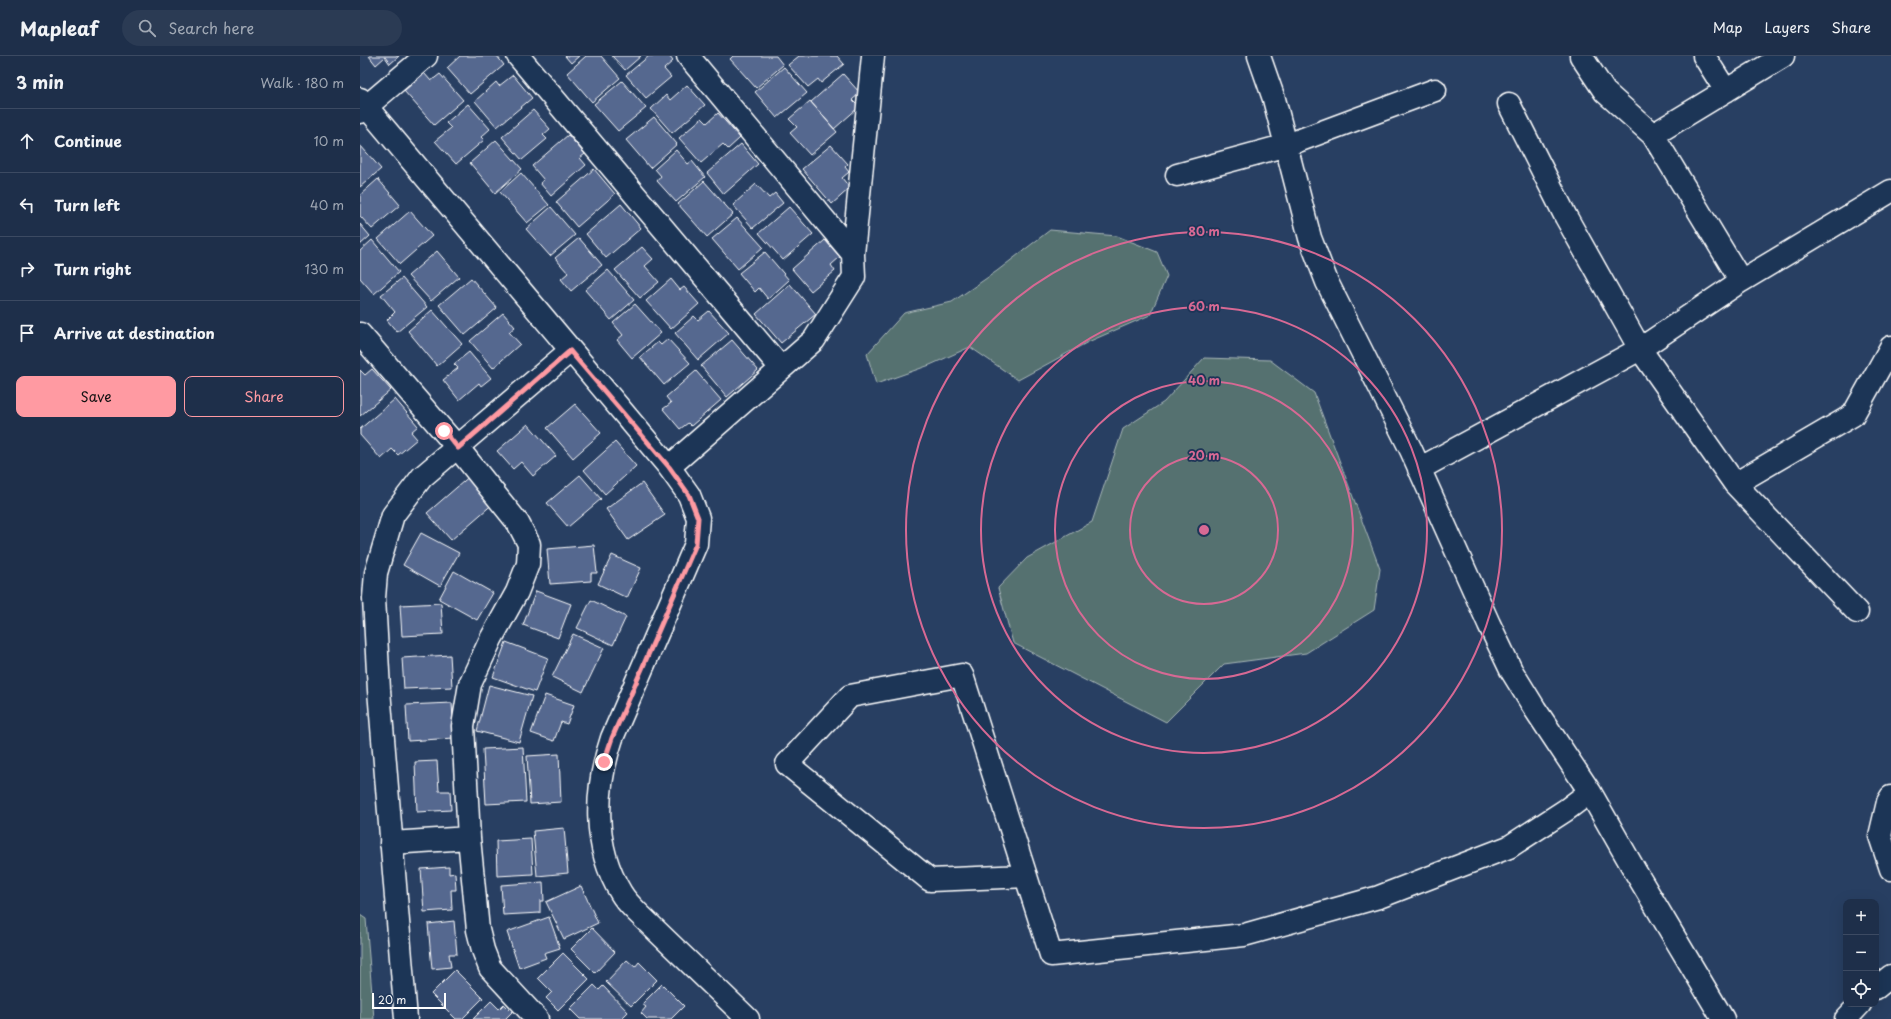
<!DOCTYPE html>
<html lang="en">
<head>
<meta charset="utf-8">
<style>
	:root { --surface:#1e2f4a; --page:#2b3b54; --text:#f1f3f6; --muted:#a1a9b5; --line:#3c4a62; --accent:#ff9aa2 }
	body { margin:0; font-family:"Playpen Sans",sans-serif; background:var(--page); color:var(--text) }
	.controls { position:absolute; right:12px; bottom:12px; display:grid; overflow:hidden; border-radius:8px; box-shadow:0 4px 16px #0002 }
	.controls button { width:36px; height:36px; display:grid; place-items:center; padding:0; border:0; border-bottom:1px solid var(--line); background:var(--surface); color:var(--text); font:20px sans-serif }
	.scale { position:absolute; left:12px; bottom:10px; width:74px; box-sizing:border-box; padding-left:4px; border:2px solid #fff; border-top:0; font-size:11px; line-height:14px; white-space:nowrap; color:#fff; -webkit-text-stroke:3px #1d3557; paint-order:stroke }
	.stop { position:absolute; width:12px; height:12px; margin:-9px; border:3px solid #ff9aa2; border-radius:50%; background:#fff }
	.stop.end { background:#ff9aa2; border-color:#fff; box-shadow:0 1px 4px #0008 }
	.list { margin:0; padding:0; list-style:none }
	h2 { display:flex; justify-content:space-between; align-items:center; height:52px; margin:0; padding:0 16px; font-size:17px }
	h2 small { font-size:13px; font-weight:400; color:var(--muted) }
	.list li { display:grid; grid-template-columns:26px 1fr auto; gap:12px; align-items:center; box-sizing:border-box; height:64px; padding:0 16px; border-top:1px solid var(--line) }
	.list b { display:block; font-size:15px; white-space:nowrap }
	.list em { font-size:13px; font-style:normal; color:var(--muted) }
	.actions { display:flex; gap:8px; padding:12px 16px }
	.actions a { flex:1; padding:9px 0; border:1px solid var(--accent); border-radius:8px; text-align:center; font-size:14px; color:var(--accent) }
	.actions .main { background:var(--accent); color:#111 }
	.icon { flex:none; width:22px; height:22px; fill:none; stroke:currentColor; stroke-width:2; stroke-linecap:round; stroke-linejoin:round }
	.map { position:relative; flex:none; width:1531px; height:963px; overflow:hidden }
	header { display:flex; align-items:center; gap:24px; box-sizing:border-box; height:56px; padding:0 20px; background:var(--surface); border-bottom:1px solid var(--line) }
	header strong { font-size:19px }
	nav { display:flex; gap:22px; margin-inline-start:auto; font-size:14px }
	.search { width:280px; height:36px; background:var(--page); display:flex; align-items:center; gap:10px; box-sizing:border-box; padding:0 14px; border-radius:22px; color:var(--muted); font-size:15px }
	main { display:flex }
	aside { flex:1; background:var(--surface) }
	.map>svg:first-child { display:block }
</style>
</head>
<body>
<header>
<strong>Mapleaf</strong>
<div class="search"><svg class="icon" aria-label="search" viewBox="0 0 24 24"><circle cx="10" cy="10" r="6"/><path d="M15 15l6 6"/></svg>Search here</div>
<nav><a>Map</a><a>Layers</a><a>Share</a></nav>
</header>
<main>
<aside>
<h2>3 min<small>Walk · 180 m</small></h2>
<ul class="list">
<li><svg class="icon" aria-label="ahead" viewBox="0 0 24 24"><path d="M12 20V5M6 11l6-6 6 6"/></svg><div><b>Continue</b></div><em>10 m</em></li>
<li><svg class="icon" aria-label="left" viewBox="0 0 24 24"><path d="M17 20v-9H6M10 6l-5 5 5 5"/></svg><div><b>Turn left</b></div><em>40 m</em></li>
<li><svg class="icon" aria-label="right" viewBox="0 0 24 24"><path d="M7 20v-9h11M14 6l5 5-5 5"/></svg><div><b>Turn right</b></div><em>130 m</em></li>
<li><svg class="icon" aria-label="arrive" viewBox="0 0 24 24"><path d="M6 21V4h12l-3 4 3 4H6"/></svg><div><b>Arrive at destination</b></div></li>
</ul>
<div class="actions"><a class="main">Save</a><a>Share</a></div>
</aside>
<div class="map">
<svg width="1531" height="963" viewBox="0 0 1531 963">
	<rect width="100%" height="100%" fill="#283f62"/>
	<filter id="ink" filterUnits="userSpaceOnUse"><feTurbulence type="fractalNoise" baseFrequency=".025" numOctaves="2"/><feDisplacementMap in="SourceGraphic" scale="8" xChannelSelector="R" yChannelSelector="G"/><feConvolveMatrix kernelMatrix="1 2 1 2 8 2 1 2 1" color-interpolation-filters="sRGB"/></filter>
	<g filter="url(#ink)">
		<path fill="#547170" stroke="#aab8b8" d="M 690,174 L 757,180 L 797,196 L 807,220 L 790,259 L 728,286 L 658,324 L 610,291 L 570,309 L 516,328 L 507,298 L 544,257 L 592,246 L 637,215 Z
			M 844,302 L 910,304 L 954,337 L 1020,513 L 1014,554 L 946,597 L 864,608 L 806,666 L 653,587 L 638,532 L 667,502 L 732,466 L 763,373 L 804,346 Z
			M 0,859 L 6,863 L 14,963 L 0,963 Z"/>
		<path fill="#55678f" stroke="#fff" d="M 9,0 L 39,0 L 30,8 L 25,1 L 16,9 Z
			M 100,0 L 137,0 L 144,9 L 110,38 L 87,12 Z
			M 205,0 L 219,0 L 211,7 Z
			M 226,0 L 241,0 L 260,22 L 232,46 L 207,17 Z
			M 252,0 L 281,0 L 265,14 Z
			M 289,0 L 309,0 L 313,5 L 304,13 L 311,21 L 286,42 L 266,19 Z
			M 373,0 L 416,0 L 423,9 L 396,32 L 370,3 Z
			M 439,0 L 477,0 L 484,8 L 461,27 L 458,23 L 448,31 L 428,9 Z
			M 424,11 L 447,37 L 417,62 L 395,36 Z
			M 64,17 L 71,25 L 80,18 L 103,44 L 74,69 L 44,35 Z
			M 483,18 L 500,37 L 492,44 L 499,51 L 474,73 L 451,46 Z
			M 153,19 L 172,42 L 137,71 L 115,45 L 136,26 L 139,30 Z
			M 262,25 L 286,52 L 258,75 L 234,48 Z
			M 327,29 L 345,49 L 312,77 L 291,53 L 306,39 L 310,44 Z
			M 450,45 L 477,76 L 450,99 L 430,77 L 437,71 L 429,63 Z
			M 108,48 L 130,73 L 121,81 L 124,84 L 96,108 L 75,85 L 91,72 L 86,67 Z
			M 173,54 L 190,73 L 183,79 L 187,83 L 162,104 L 142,81 Z
			M 358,57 L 380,82 L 368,93 L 363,88 L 341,107 L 319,82 L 342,62 L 347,67 Z
			M 294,61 L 317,88 L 290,112 L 266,84 Z
			M 208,79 L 225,98 L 220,102 L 226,109 L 191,140 L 180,127 L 184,124 L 172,110 Z
			M 136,84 L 162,113 L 135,137 L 110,107 Z
			M 381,88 L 398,108 L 364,138 L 347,117 Z
			M 0,89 L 21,113 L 0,131 Z
			M 471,89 L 488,108 L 485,111 L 489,116 L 482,122 L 490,132 L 472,148 L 442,113 Z
			M 316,94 L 328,108 L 332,105 L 345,121 L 316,146 L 297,125 L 301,120 L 295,113 Z
			M 234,113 L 255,138 L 217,171 L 196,146 Z
			M 161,117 L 189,149 L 167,167 L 140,136 Z
			M 18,123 L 40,149 L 12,173 L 0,160 L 0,139 Z
			M 344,125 L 373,158 L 347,181 L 318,148 Z
			M 396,128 L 409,142 L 415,137 L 423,147 L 393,172 L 373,149 Z
			M 261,148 L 281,172 L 246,202 L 226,178 Z
			M 191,151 L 215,179 L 190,200 L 166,173 Z
			M 429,151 L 453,178 L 423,204 L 399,177 Z
			M 50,155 L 72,180 L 40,208 L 18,183 Z
			M 377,162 L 403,191 L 378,213 L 352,183 Z
			M 0,168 L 10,180 L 0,189 Z
			M 219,182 L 242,209 L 211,235 L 201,223 L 208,217 L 195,202 Z
			M 12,184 L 39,216 L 14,238 L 0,222 L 0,195 Z
			M 465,184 L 480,201 L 471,209 L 475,215 L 451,235 L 432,213 Z
			M 282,191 L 293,203 L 285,210 L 299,226 L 280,242 L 255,214 Z
			M 77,195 L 99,221 L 71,245 L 48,220 Z
			M 405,196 L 429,224 L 408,243 L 399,232 L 395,236 L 379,217 Z
			M 248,214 L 274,244 L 251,264 L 225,234 Z
			M 42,222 L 67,251 L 37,276 L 27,264 L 35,256 L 21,239 Z
			M 111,222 L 137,252 L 105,279 L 79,249 Z
			M 311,223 L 320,234 L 324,231 L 339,248 L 311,273 L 286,245 Z
			M 430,228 L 456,258 L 421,287 L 396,258 Z
			M 275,248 L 301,277 L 272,302 L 257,284 L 263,279 L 253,267 Z
			M 72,254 L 102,288 L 77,310 L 48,275 Z
			M 349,255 L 369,277 L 338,304 L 315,277 L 334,260 L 338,264 Z
			M 143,257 L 155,271 L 149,276 L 160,288 L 133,312 L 110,285 Z
			M 308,283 L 330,307 L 304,329 L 280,301 L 298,286 L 301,289 Z
			M 372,284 L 398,314 L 367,341 L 341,310 Z
			M 109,296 L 131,322 L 121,330 L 119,327 L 99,344 L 83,324 L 98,312 L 94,308 Z
			M 12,313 L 31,334 L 0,360 L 0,314 L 5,319 Z
			M 336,315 L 361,344 L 331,370 L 328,367 L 320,373 L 303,353 L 311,347 L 306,341 Z
			M 35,343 L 58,370 L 51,376 L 57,383 L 38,399 L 32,393 L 21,403 L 0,379 L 0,373 Z
			M 215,348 L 241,377 L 213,402 L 187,372 Z
			M 168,368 L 196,400 L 173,420 L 161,406 L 153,413 L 137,395 Z
			M 255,386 L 276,410 L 245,438 L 224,414 Z
			M 111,419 L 135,446 L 91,484 L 67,457 Z
			M 220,419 L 241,443 L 208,471 L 187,447 Z
			M 282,427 L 305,459 L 268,484 L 246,453 Z
			M 61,477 L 99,497 L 80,530 L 43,509 Z
			M 234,489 L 237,517 L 231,517 L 231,525 L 190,528 L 187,493 Z
			M 252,499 L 281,512 L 267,542 L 238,528 Z
			M 94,515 L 133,537 L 117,564 L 79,543 Z
			M 176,535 L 211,548 L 198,582 L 163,569 Z
			M 231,544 L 266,561 L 253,589 L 217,572 Z
			M 81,547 L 83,578 L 42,580 L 40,549 Z
			M 213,578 L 244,592 L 223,636 L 192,621 Z
			M 146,586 L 188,602 L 175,636 L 133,621 Z
			M 90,599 L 92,631 L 44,633 L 42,602 Z
			M 129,629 L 172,640 L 159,686 L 117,675 Z
			M 185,639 L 214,649 L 207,668 L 201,666 L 194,685 L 171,677 Z
			M 92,647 L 94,682 L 48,685 L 46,649 Z
			M 163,691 L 166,746 L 126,748 L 123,693 Z
			M 199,698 L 201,746 L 170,748 L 167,700 Z
			M 77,705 L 79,735 L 90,735 L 91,754 L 57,756 L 55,706 Z
			M 204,772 L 208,817 L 177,820 L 173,775 Z
			M 171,783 L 173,818 L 137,820 L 136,785 Z
			M 89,811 L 89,818 L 95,817 L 96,834 L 91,834 L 92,854 L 64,856 L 61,813 Z
			M 183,826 L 184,845 L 180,845 L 180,857 L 143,859 L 141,829 Z
			M 221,830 L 238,867 L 204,883 L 186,846 Z
			M 189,861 L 200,892 L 184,897 L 186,902 L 159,912 L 147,876 Z
			M 94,865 L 97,898 L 89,898 L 91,911 L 72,913 L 68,868 Z
			M 232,872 L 255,896 L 235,917 L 211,893 Z
			M 203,897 L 229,923 L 198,954 L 186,942 L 192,936 L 178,922 Z
			M 267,904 L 275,911 L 279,906 L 297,924 L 271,950 L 246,926 Z
			M 95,914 L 123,942 L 102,963 L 96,963 L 71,938 Z
			M 302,928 L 324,950 L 311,963 L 287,963 L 281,957 L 286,951 L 282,948 Z
			M 234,929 L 239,934 L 243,930 L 268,956 L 261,963 L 220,963 L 210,953 Z
			M 131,945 L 139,953 L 144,948 L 152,956 L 146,962 L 147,963 L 113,963 Z"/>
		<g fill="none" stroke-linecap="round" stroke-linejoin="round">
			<defs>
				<path id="minor" d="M 158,0 L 421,312
					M 328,0 L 493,198
					M 899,0 L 914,43 L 950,182 L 967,226 L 1051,394 L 1129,568 L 1151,614 L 1175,653 L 1230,736 L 1275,815 L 1363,963
					M 1221,0 L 1245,36 L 1293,79 L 1381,225
					M 1344,0 L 1366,35
					M 1149,48 L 1206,161 L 1280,293 L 1375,428 L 1497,556
					M 0,56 L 66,0
					M 1293,79 L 1423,0
					M 817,119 L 927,89 L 1075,34
					M 0,278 L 98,392 L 158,467 L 169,488 L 168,508 L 157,536 L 131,583 L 110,628 L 103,670 L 109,782 L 118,874 L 123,894 L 130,912 L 177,963
					M 309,411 L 454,284 L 494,221 L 493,198 L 513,0
					M 1059,413 L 1280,293 L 1381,225 L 1531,135
					M 1375,428 L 1493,359 L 1531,291
					M 1531,741 L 1528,746 L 1520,780 L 1531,813
					M 31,787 L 109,782
					M 666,820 L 570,824 L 427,708 L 490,640 L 602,619 L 691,899 L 884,879 L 1019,841 L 1149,791 L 1206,754 L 1230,736
					M 1516,932 L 1531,920
					M 1486,963 L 1500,948"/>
				<path id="tertiary" d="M 0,43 L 309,411 L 329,439 L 338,462 L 336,488 L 252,682 C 235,732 232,790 261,837 C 265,844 271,850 277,856 L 388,963
					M 46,963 L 19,634 L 14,542 L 16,517 L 33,459 L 62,421 L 210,295"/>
			</defs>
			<use href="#minor" stroke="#fff" stroke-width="25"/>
			<use href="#tertiary" stroke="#fff" stroke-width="25"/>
			<use href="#minor" stroke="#1d3557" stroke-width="22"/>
			<use href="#tertiary" stroke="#1d3557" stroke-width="22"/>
		</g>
	</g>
	<g fill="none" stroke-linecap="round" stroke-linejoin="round" filter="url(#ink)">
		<path stroke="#ff9aa2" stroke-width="5" d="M 84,375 L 98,392 L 210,295 L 309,411 L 329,439 L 338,462 L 336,488 L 252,682 L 244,706"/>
	</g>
	<g fill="none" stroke="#d76994" stroke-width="2">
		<circle cx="844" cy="474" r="74"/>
		<circle cx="844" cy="474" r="149"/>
		<circle cx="844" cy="474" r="223"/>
		<circle cx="844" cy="474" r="298"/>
	</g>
	<circle cx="844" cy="474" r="6" fill="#d76994" stroke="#1d3557" stroke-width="2"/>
	<g font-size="12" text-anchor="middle" font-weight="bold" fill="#d76994" stroke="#1d3557" stroke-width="3.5" stroke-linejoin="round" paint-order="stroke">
		<text x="844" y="180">80 m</text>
		<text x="844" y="255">60 m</text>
		<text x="844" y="329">40 m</text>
		<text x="844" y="404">20 m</text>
	</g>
</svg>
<div class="controls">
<button>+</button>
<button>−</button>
<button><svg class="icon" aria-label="locate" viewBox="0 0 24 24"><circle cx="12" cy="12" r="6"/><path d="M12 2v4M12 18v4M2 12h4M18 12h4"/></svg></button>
</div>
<div class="scale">20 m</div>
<div class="stop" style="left:84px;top:375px"></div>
<div class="stop end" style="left:244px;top:706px"></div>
</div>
</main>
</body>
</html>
